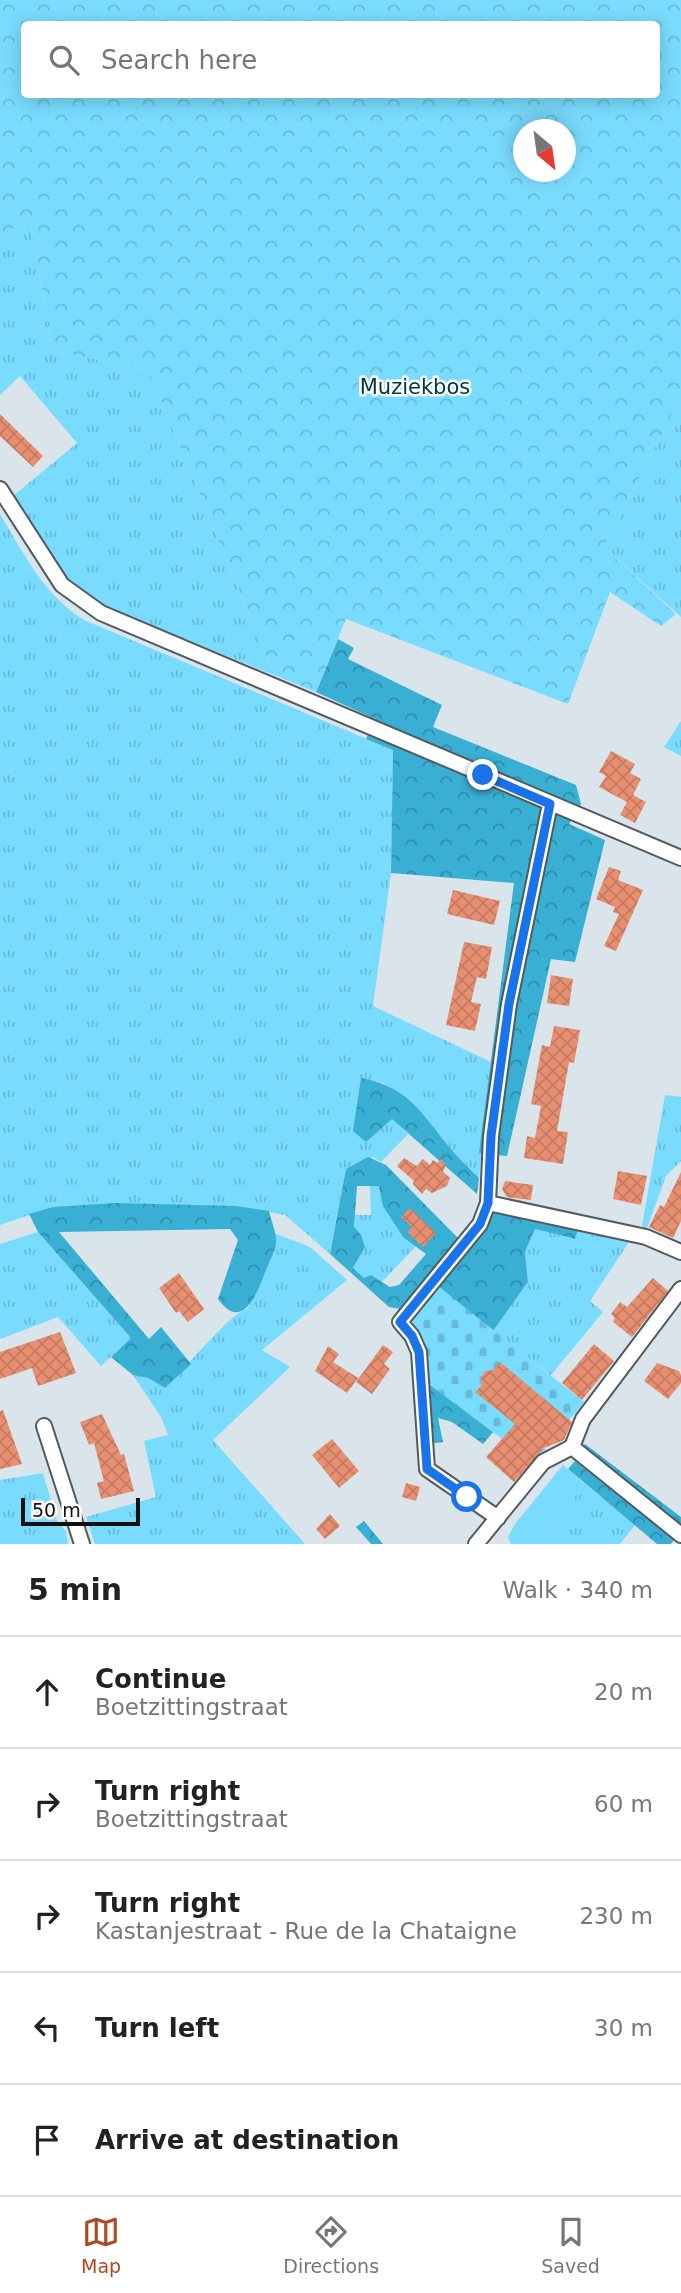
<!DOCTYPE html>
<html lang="en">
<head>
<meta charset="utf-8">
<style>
	:root { --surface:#fff; --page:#f6f6f6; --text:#222; --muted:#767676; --line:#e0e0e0; --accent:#af4922 }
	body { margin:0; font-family:"DejaVu Sans",sans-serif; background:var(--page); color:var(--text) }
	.compass { position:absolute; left:513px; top:119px; width:63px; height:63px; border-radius:50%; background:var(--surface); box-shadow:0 4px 18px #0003; rotate:151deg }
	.scale { position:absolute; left:21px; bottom:18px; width:119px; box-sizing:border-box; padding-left:7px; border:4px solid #0d1113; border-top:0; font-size:19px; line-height:24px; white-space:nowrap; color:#0d1113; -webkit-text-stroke:5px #fff; paint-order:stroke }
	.stop { position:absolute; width:21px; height:21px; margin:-16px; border:5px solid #1a73e8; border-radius:50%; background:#fff }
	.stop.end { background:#1a73e8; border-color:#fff; box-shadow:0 2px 7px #0008 }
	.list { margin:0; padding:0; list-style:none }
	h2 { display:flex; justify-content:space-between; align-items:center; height:91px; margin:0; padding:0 28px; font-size:30px }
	h2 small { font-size:23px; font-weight:400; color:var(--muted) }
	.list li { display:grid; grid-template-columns:46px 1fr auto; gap:21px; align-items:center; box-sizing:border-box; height:112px; padding:0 28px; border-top:2px solid var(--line) }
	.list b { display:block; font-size:26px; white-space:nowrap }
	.list p { margin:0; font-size:23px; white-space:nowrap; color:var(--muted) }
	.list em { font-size:23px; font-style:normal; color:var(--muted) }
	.icon { flex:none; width:38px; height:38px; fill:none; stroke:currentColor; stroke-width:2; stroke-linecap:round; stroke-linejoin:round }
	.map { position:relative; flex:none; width:681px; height:1544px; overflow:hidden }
	.search { position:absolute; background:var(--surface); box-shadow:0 4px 18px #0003; left:21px; right:21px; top:21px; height:77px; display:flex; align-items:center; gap:18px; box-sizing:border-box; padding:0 24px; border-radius:7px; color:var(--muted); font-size:26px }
	.sheet { height:651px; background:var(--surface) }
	nav { display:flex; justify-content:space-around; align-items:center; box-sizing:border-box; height:98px; border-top:2px solid var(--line); background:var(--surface); font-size:19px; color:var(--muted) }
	nav a { display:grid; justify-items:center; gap:4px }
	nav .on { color:var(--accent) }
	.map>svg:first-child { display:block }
</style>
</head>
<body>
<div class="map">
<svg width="681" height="1544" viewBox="0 0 681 1544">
	<defs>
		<pattern id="grass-tufts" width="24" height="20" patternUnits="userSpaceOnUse" patternTransform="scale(1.75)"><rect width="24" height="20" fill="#79dbfd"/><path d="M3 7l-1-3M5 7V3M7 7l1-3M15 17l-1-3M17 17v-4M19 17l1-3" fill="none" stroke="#67bbd8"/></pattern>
		<pattern id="forest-crowns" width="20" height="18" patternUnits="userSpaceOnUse" patternTransform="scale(1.75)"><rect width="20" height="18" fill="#39afd4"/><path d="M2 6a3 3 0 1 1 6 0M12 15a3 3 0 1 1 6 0" fill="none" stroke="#2e8dab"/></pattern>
		<pattern id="cemetery-stones" width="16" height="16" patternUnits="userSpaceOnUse" patternTransform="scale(1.75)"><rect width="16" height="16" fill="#79dbfd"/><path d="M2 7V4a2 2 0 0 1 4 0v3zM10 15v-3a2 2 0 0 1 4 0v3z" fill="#67bbd8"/></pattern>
		<pattern id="park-crowns" width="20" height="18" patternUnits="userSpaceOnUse" patternTransform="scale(1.75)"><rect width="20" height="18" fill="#79dbfd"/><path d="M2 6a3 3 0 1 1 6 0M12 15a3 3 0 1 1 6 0" fill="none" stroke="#67bbd8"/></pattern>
		<pattern id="building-cross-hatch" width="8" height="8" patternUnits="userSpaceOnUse" patternTransform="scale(1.75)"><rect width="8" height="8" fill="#e78f71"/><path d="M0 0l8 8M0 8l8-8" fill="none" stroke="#c57a61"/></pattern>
	</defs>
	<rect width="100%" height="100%" fill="#d9e5ea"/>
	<path fill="url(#grass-tufts)" d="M 29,213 L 52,350 L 149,371 L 274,675 L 107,608 C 56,580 42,544 13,496 L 77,443 L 20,376 L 0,395 L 0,241 Z
		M 681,396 L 681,617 L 604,547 Z
		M 0,514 C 24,554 44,595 84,620 L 393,750 L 391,873 L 373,1006 L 491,1062 L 479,1178 L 382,1082 L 366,1142 L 392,1118 L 408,1134 L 381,1162 L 373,1157 L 346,1169 L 330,1254 L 285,1215 L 236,1206 L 53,1207 L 0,1225 Z
		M 681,721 L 681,756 L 664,747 Z
		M 665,1095 L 681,1097 L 681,1161 L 666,1176 L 646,1231 L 642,1226 Z
		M 370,1186 L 379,1186 L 403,1237 L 417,1245 L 381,1283 L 364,1278 L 353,1268 L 365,1247 L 354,1228 L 355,1215 L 371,1215 Z
		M 535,1229 L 574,1239 L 578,1229 L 631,1239 L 590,1301 L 603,1312 L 551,1375 L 493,1331 L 528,1282 L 525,1252 Z
		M 38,1232 L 131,1338 L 101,1366 L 58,1317 L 0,1339 L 0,1244 Z
		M 274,1233 L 310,1247 L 347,1280 L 262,1350 L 290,1367 L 213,1440 L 305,1544 L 95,1544 L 86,1517 L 156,1497 L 144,1441 L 168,1435 L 161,1417 L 133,1375 L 148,1378 L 165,1388 C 185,1370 227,1315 248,1308 L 276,1243 Z
		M 43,1473 L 57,1521 L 66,1531 L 68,1544 L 0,1544 L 0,1480 Z
		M 585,1484 L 635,1525 L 620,1544 L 537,1544 Z"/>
	<path fill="url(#forest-crowns)" fill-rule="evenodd" d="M 338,639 L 354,648 L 348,659 L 442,705 L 433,727 L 576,785 L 581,804 L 569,824 L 605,840 L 575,962 L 551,959 L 507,1156 L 479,1153 L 514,883 L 391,873 L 393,750 L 366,739 L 375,719 L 316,692 Z
		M 361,1078 C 406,1087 418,1108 445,1142 C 455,1155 467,1166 479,1178 L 477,1194 L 392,1119 L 366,1142 L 353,1131 Z
		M 368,1157 L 386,1165 L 458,1238 L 400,1309 L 389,1307 L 330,1254 L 346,1169 ZM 357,1186 L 379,1186 L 383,1206 L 403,1237 L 426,1254 L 399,1285 L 390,1287 L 371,1275 L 364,1278 L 353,1268 L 365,1247 L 361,1235 L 354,1227 Z
		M 116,1203 L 236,1206 L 269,1211 C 271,1220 277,1234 276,1243 C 275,1252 269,1262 266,1270 C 258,1291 243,1334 218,1299 L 238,1240 L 230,1229 L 59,1232 L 149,1339 L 161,1327 L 191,1364 L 165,1388 L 148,1378 L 133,1375 L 111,1357 L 131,1338 L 38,1232 L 29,1214 L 53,1207 Z
		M 493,1212 L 578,1229 L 575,1239 L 535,1229 L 525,1252 L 528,1282 L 493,1331 L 438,1286 Z
		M 426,1382 L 494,1431 L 483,1444 L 452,1422 L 438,1418 L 443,1442 L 428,1444 Z
		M 585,1444 L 681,1517 L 681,1527 L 580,1449 Z
		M 575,1461 L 674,1540 L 671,1544 L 657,1544 L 568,1469 Z
		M 364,1521 L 383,1544 L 371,1544 L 356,1527 Z"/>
	<path fill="url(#cemetery-stones)" d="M 438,1286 L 584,1402 L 569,1420 L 500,1363 L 493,1370 L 485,1371 L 481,1377 L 482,1385 L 476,1392 L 546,1450 L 534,1463 L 426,1382 L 412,1328 L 414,1315 Z"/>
	<path fill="url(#park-crowns)" fill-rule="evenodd" d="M 0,0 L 681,0 L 681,396 L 604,547 L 676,614 L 661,626 L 610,592 L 568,704 L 346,619 L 316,692 L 274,675 L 149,371 L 52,350 L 29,213 L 0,241 ZM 24,24 L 656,24 L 656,94 L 24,94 ZM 524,130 L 566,130 L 566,172 L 524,172 Z"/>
	<path fill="#79dbfd" d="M 563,1465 L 585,1484 L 537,1544 L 511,1544 L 508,1537 L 515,1524 Z"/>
	<path fill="url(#building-cross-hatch)" d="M 0,414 L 43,456 L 33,467 L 0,436 Z
		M 611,751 L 635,764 L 630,773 L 641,779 L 633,795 L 646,802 L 635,823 L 620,815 L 627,802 L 599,787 L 606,776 L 599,772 Z
		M 609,867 L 621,871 L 618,880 L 643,890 L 616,951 L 604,946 L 619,914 L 613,912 L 615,907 L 596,899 Z
		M 453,890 L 500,901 L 494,925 L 447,914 Z
		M 464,942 L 492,947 L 486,979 L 477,977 L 471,1002 L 481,1004 L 475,1031 L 446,1025 Z
		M 551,975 L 573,979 L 569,1006 L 547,1003 Z
		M 554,1026 L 580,1030 L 574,1063 L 569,1062 L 557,1131 L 568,1132 L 563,1164 L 524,1158 L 527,1136 L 535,1138 L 541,1106 L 531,1104 L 542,1045 L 550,1047 Z
		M 404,1158 L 417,1166 L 423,1159 L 430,1165 L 433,1160 L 437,1163 L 441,1159 L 446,1165 L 443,1172 L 450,1178 L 447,1186 L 432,1193 L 426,1189 L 422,1194 L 413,1184 L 414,1181 L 397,1166 Z
		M 618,1171 L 647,1176 L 641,1205 L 613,1199 Z
		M 681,1172 L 681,1221 L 673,1238 L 649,1227 L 660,1205 L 664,1207 Z
		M 505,1181 L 533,1185 L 531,1200 L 507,1197 L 502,1189 Z
		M 410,1208 L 436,1233 L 423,1247 L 407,1232 L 412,1227 L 401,1217 Z
		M 179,1273 L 204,1309 L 188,1322 L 179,1311 L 176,1313 L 159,1288 Z
		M 653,1278 L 668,1291 L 632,1337 L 613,1322 L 615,1318 L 611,1314 L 620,1302 L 627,1307 Z
		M 60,1332 L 76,1373 L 38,1386 L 32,1368 L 0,1379 L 0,1352 Z
		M 594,1344 L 614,1361 L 582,1400 L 562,1383 Z
		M 383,1345 L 393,1352 L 384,1364 L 390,1369 L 372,1394 L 356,1382 Z
		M 328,1346 L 339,1354 L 333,1362 L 358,1378 L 347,1393 L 315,1371 Z
		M 500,1362 L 572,1422 L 564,1440 L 544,1448 L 514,1482 L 486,1457 L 515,1424 L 475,1392 L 482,1385 L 481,1377 L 485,1371 L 493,1370 Z
		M 657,1363 L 679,1371 L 681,1375 L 681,1383 L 668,1399 L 644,1381 Z
		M 3,1410 L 22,1464 L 0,1469 L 0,1411 Z
		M 102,1414 L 121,1455 L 124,1454 L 134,1491 L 101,1499 L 97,1483 L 104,1481 L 94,1443 L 89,1445 L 80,1422 Z
		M 332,1439 L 359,1471 L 339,1488 L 312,1455 Z
		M 406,1483 L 420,1487 L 416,1501 L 402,1497 Z
		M 330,1514 L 340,1526 L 325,1539 L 316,1529 Z"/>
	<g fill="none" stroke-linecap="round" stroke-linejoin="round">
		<defs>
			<path id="street" d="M 0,489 L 62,585 L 101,613 L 681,858
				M 488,1203 L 646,1237 L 681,1252
				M 44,1426 L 82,1544
				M 572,1447 L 681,1535
				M 498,1518 L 427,1469 L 419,1352 L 412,1336 L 400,1322 L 480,1224 L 488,1203 L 491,1136 L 509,1004 L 550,804
				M 476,1544 L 543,1462 L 572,1447 L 583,1419 L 681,1289"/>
		</defs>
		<use href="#street" stroke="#515b5f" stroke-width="18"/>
		<use href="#street" stroke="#fff" stroke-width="14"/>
	</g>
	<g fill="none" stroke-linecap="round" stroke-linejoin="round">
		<path stroke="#1a73e8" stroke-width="9" d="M 467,1497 L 427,1469 L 419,1352 L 412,1336 L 400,1322 L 480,1224 L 488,1203 L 491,1136 L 509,1004 L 550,804 L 483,775"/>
	</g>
	<g text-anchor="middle" stroke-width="5" stroke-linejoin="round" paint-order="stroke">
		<g font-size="21" fill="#003544" stroke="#fff">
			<text x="415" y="394">Muziekbos</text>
		</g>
	</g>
</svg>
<svg class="compass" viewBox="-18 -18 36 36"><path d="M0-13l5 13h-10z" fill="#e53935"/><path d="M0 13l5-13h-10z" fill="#767676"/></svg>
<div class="scale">50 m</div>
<div class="stop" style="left:467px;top:1497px"></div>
<div class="stop end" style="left:483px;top:775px"></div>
<div class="search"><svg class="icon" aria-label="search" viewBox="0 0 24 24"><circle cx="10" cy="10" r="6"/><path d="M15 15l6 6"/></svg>Search here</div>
</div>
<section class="sheet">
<h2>5 min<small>Walk · 340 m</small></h2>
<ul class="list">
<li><svg class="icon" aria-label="ahead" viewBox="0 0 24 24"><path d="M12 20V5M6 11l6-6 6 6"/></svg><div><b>Continue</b><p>Boetzittingstraat</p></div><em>20 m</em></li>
<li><svg class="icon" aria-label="right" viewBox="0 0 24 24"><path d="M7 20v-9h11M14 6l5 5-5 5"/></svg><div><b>Turn right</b><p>Boetzittingstraat</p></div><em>60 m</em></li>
<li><svg class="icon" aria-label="right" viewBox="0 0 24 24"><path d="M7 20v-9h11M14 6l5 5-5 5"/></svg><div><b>Turn right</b><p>Kastanjestraat - Rue de la Chataigne</p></div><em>230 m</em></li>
<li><svg class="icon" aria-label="left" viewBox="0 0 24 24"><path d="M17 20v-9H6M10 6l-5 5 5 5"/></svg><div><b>Turn left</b></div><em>30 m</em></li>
<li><svg class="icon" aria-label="arrive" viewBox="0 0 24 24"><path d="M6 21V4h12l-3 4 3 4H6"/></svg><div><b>Arrive at destination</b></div></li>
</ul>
</section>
<nav>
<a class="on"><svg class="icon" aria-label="map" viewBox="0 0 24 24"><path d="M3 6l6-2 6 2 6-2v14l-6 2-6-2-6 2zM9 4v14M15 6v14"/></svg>Map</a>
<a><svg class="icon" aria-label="directions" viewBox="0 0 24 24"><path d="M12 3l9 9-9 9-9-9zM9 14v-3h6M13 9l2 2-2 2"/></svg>Directions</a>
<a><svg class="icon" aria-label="saved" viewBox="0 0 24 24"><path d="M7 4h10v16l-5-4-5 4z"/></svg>Saved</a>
</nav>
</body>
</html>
